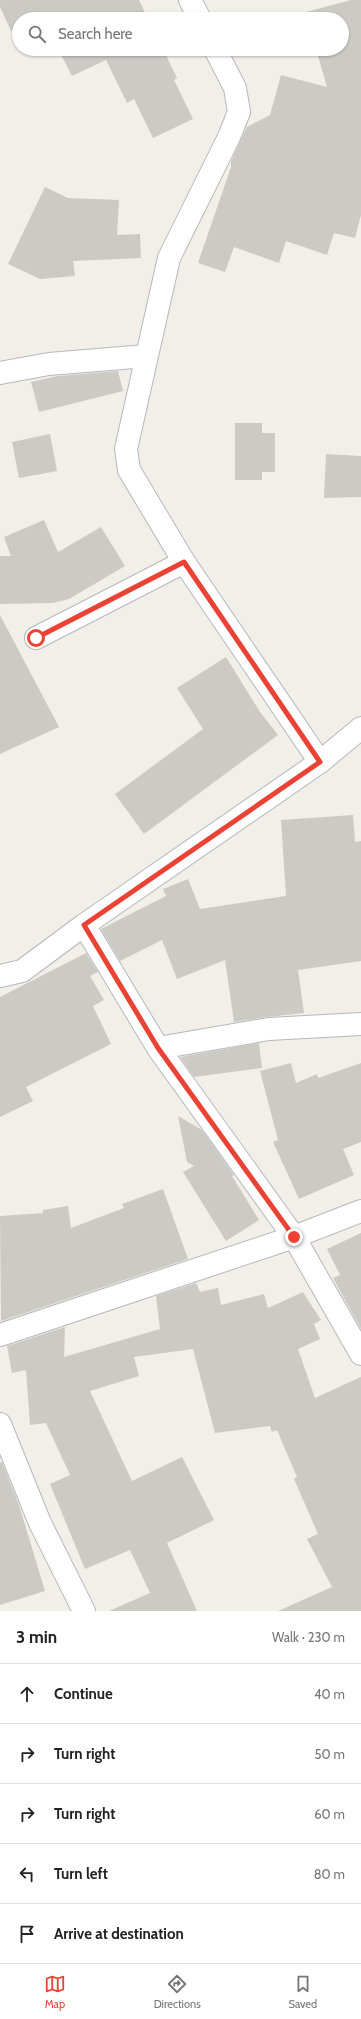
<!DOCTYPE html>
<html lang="en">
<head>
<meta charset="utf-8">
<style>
	:root { --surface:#fff; --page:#f2f2f2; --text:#222; --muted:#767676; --line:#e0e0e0; --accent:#ea4335 }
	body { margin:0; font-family:Cabin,sans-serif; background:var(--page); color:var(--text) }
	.stop { position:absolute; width:12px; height:12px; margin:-9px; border:3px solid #ea4335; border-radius:50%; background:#fff }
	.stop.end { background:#ea4335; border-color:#fff; box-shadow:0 1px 4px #0008 }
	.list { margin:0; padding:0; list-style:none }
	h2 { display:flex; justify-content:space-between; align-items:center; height:52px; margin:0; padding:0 16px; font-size:17px }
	h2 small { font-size:13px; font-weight:400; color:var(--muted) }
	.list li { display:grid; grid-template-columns:26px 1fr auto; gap:12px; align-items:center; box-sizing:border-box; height:60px; padding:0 16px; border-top:1px solid var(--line) }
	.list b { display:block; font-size:15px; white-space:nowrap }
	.list em { font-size:13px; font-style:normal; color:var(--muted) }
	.icon { flex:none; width:22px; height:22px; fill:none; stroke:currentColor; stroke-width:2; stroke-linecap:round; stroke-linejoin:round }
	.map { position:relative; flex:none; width:361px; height:1611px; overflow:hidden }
	.search { position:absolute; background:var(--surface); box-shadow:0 1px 3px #0004; left:12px; right:12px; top:12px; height:44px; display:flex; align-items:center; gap:10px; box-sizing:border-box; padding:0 14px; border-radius:22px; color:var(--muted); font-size:15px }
	.sheet { height:352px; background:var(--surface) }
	nav { display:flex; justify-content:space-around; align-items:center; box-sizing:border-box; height:56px; border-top:1px solid var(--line); background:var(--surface); font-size:11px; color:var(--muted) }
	nav a { display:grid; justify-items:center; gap:2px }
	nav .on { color:var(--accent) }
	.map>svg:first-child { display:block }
</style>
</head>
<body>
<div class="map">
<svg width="361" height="1611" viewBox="0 0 361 1611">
	<rect width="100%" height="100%" fill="#f1efe8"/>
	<path fill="#cccac5" d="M 0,0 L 139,0 L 148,19 L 44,19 L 42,16 L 36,19 L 19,19 L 19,27 L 11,31 L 0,7 Z
		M 351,0 L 361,0 L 361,215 L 355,238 L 334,233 L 327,255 L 286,241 L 279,263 L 234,247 L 225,272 L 198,263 L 231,167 L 231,161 L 247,127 L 270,115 L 281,75 L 327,87 L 316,49 L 342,49 L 342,19 L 308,19 L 306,12 Z
		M 58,49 L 163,49 L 177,78 L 174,80 L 193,119 L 153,138 L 134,99 L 127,103 L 106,60 L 72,76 Z
		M 45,187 L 68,198 L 119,200 L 117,235 L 140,234 L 141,258 L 73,261 L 75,276 L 40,279 L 8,264 Z
		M 118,371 L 123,391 L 39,412 L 31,382 L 58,376 Z
		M 235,423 L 262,423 L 262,433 L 275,433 L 275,472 L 262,472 L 262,480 L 235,480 Z
		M 50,434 L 57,471 L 19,478 L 12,442 Z
		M 326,454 L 361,456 L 361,497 L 324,498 Z
		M 44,520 L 58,552 L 101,527 L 125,566 L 69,599 L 53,603 L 0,604 L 0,556 L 11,556 L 4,537 Z
		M 0,615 L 59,727 L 0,754 Z
		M 226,657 L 260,712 L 278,735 L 144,834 L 115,794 L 203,729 L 177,688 Z
		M 353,815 L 355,842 L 361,841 L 361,961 L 298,970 L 304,1013 L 267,1017 L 234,1022 L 225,960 L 177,979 L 162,940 L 120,961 L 101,929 L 166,896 L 163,889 L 188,879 L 200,909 L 286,896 L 281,820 Z
		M 86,953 L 98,972 L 90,976 L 104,1000 L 93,1006 L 111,1044 L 26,1087 L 33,1101 L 0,1117 L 0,997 Z
		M 259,1043 L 262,1068 L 194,1077 L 180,1057 Z
		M 291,1063 L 296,1083 L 317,1074 L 318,1078 L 361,1063 L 361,1142 L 343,1149 L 354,1175 L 299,1199 L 273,1142 L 278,1140 L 260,1071 Z
		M 178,1116 L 202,1130 L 234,1175 L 232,1176 L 259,1220 L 226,1241 L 183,1172 L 194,1166 L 187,1162 Z
		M 163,1189 L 188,1259 L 1,1321 L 0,1216 L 43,1213 L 43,1210 L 68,1206 L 71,1228 L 124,1208 L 122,1204 Z
		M 361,1233 L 361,1329 L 333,1278 L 340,1275 L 327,1249 Z
		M 196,1283 L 200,1292 L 218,1288 L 221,1305 L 264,1294 L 268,1308 L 303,1292 L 321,1320 L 314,1324 L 320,1339 L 298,1349 L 315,1398 L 361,1377 L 361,1611 L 278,1611 L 332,1587 L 307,1539 L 318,1534 L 294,1479 L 297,1477 L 277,1430 L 272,1432 L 270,1426 L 215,1433 L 193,1349 L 134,1357 L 139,1376 L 90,1391 L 132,1481 L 182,1457 L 214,1520 L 167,1543 L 197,1611 L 109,1611 L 150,1593 L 130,1550 L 85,1569 L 50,1484 L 70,1475 L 46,1423 L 30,1425 L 26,1370 L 12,1373 L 7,1346 L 65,1327 L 64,1357 L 160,1329 L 156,1296 Z
		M 2,1462 L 19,1505 L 45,1591 L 0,1605 L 0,1463 Z"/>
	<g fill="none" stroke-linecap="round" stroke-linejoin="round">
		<defs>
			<path id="minor" d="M 190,0 L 200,19
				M 215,49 L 235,88 L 239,112 L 229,137 L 169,258 L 126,449 L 129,470 L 184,562 L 320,762
				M 0,373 L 49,364 L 146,356
				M 36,638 L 184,562
				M 84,925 L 158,1048 L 294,1237 L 361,1354
				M 0,976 L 22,971 L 84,925 L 320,762 L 361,728
				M 158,1048 L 269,1029 L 361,1024
				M 0,1335 L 294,1237 L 361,1211
				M 0,1424 L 40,1523 L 84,1611"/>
		</defs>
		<use href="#minor" stroke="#b5b8bc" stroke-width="24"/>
		<use href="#minor" stroke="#fff" stroke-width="22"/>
	</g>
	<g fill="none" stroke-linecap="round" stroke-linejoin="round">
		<path stroke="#ea4335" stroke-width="5" d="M 36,638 L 184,562 L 320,762 L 84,925 L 158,1048 L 294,1237"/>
	</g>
</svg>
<div class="stop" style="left:36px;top:638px"></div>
<div class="stop end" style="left:294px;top:1237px"></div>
<div class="search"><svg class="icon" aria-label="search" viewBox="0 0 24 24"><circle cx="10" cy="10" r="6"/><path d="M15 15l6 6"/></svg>Search here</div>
</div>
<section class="sheet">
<h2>3 min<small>Walk · 230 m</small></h2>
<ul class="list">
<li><svg class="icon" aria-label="ahead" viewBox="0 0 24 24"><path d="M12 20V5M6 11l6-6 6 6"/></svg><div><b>Continue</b></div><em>40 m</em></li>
<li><svg class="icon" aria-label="right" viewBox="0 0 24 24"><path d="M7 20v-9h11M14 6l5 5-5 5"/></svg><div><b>Turn right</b></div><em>50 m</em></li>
<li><svg class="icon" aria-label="right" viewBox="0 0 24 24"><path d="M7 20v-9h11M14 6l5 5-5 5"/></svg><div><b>Turn right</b></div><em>60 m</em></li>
<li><svg class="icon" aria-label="left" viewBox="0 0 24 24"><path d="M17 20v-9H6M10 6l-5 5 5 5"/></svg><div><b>Turn left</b></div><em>80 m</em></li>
<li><svg class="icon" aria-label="arrive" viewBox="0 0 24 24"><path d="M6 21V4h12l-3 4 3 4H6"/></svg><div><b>Arrive at destination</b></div></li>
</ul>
</section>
<nav>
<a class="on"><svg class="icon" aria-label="map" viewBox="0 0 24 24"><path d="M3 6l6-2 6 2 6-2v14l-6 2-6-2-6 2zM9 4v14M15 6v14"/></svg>Map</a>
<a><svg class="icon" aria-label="directions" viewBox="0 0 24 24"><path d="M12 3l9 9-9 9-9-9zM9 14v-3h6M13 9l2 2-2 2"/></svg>Directions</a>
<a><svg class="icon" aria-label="saved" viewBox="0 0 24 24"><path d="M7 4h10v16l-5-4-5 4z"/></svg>Saved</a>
</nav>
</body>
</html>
